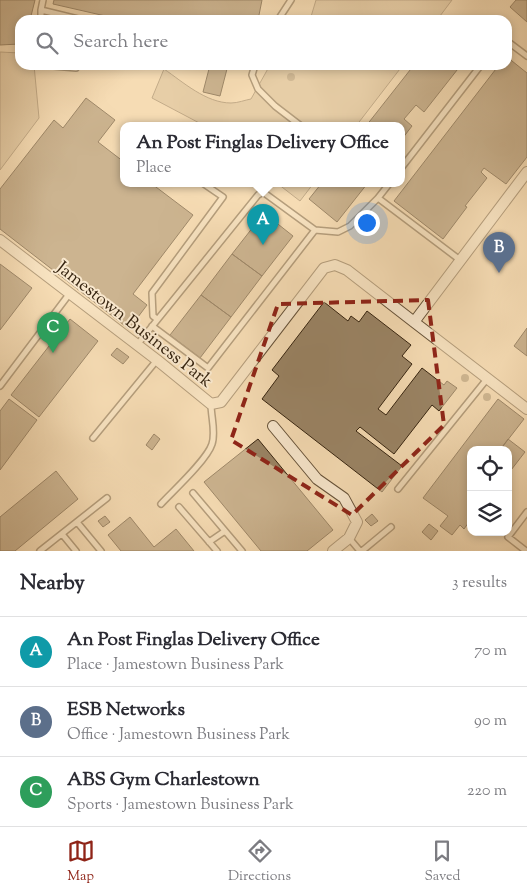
<!DOCTYPE html>
<html lang="en">
<head>
<meta charset="utf-8">
<style>
	:root { --surface:#fff; --page:#f7f7f7; --text:#2b2b33; --muted:#7c7c81; --line:#e1e1e2; --accent:#8f2418 }
	body { margin:0; font-family:"Sorts Mill Goudy",serif; background:var(--page); color:var(--text) }
	.controls { position:absolute; right:15px; bottom:15px; display:grid; overflow:hidden; border-radius:10px; box-shadow:0 2px 8px #0003 }
	.controls button { width:45px; height:45px; display:grid; place-items:center; padding:0; border:0; border-bottom:1px solid var(--line); background:var(--surface); color:var(--text); font:25px sans-serif }
	.you { position:absolute; left:366px; top:222px; width:18px; height:18px; margin:-12px; border:4px solid #fff; border-radius:50%; background:#1a73e8; box-shadow:0 0 0 8px #1a73e833 }
	.badge { display:grid; place-items:center; width:32px; height:32px; border-radius:50%; background:var(--accent); color:#fff; font-size:16px; font-weight:700 }
	.pin { position:absolute; translate:-50% -41px; filter:drop-shadow(0 1px 2px #0008) }
	.pin::after { content:''; position:absolute; top:26px; width:18px; height:15px; background:inherit; clip-path:polygon(0 0,100% 0,50% 100%) }
	.popup { position:absolute; left:120px; top:122px; width:285px; height:65px; box-sizing:border-box; display:grid; place-content:center; border-radius:10px; background:var(--surface); filter:drop-shadow(0 1px 4px #0005); font-size:16px; white-space:nowrap; color:var(--muted) }
	.popup b { font-size:19px; color:var(--text) }
	.popup::after { content:''; position:absolute; left:50%; top:100%; margin-left:-10px; border:10px solid transparent; border-top-color:var(--surface) }
	.list { margin:0; padding:0; list-style:none }
	h2 { display:flex; justify-content:space-between; align-items:center; height:65px; margin:0; padding:0 20px; font-size:21px }
	h2 small { font-size:16px; font-weight:400; color:var(--muted) }
	.list li { display:grid; grid-template-columns:32px 1fr auto; gap:15px; align-items:center; box-sizing:border-box; height:70px; padding:0 20px; border-top:1px solid var(--line) }
	.list b { display:block; font-size:19px; white-space:nowrap }
	.list p { margin:0; font-size:16px; white-space:nowrap; color:var(--muted) }
	.list em { font-size:16px; font-style:normal; color:var(--muted) }
	.icon { flex:none; width:28px; height:28px; fill:none; stroke:currentColor; stroke-width:2; stroke-linecap:round; stroke-linejoin:round }
	.map { position:relative; flex:none; width:527px; height:551px; overflow:hidden }
	.search { position:absolute; background:var(--surface); box-shadow:0 2px 8px #0003; left:15px; right:15px; top:15px; height:55px; display:flex; align-items:center; gap:12px; box-sizing:border-box; padding:0 18px; border-radius:15px; color:var(--muted); font-size:19px }
	.sheet { height:275px; background:var(--surface) }
	nav { display:flex; justify-content:space-around; align-items:center; box-sizing:border-box; height:70px; border-top:1px solid var(--line); background:var(--surface); font-size:14px; color:var(--muted) }
	nav a { display:grid; justify-items:center; gap:2px }
	nav .on { color:var(--accent) }
	.map>svg:first-child { display:block }
</style>
</head>
<body>
<div class="map">
<svg width="527" height="551" viewBox="0 0 527 551">
	<rect width="100%" height="100%" fill="#f6dcb4"/>
	<filter id="stains"><feTurbulence type="fractalNoise" baseFrequency=".004" numOctaves="4"/><feColorMatrix values="0 0 0 0 .2 0 0 0 0 .09 0 0 0 0 .02 0 0 0 .5 -.17"/></filter>
	<radialGradient id="worn" r=".72"><stop offset=".6" stop-color="#630" stop-opacity="0"/><stop offset="1" stop-color="#630" stop-opacity=".3"/></radialGradient>
	<path fill="#d5bd98" stroke="#867054" d="M 316,0 L 452,0 L 437,20 L 310,20 Z
		M 0,52 L 20,53 L 20,65 L 34,65 L 39,118 L 0,170 Z
		M 270,65 L 288,65 L 296,67 L 297,65 L 403,65 L 356,126 L 205,126 L 152,98 L 164,69 C 183,82 206,103 231,103 C 238,103 245,100 251,99 Z
		M 278,184 L 313,184 L 300,201 Z"/>
	<path fill="#9a8465" stroke="#362410" d="M 0,0 L 35,0 L 30,20 L 20,20 L 19,44 L 0,45 Z
		M 54,0 L 262,0 L 258,20 L 123,20 L 53,4 Z
		M 516,0 L 527,0 L 527,22 L 510,7 Z
		M 507,57 L 527,73 L 527,157 L 506,184 L 484,168 L 481,172 L 487,178 L 465,206 L 467,207 L 443,239 L 394,201 L 499,65 L 507,65 Z
		M 210,65 L 228,65 L 220,96 L 203,92 Z
		M 414,65 L 461,65 L 424,112 L 416,105 L 404,119 L 412,126 L 402,139 L 402,126 L 366,126 Z
		M 86,98 L 115,120 L 98,142 L 124,162 L 124,184 L 152,184 L 193,215 L 133,294 L 147,305 L 129,329 L 0,229 L 0,189 L 54,120 L 63,128 Z
		M 321,184 L 367,184 L 337,222 L 309,199 Z
		M 264,213 L 293,236 L 262,276 L 232,254 Z
		M 232,254 L 262,276 L 231,317 L 201,295 Z
		M 0,264 L 32,288 L 0,330 Z
		M 201,295 L 231,317 L 200,358 L 170,335 Z
		M 324,302 L 348,321 L 351,316 L 359,322 L 367,311 L 411,345 L 402,356 L 412,364 L 378,409 L 386,415 L 422,368 L 444,385 L 447,381 L 457,388 L 439,411 L 432,405 L 394,454 L 360,427 L 356,431 L 402,466 L 382,492 L 262,399 L 279,376 L 272,370 Z
		M 70,319 L 98,341 L 39,417 L 11,395 Z
		M 527,328 L 527,356 L 514,346 Z
		M 117,348 L 129,357 L 123,364 L 111,355 Z
		M 9,399 L 37,420 L 0,470 L 0,411 Z
		M 498,399 L 524,419 L 500,450 L 471,450 L 471,519 L 464,529 L 460,525 L 452,535 L 440,526 L 448,516 L 423,498 Z
		M 154,434 L 160,439 L 152,450 L 146,445 Z
		M 258,439 L 333,530 L 307,551 L 261,551 L 204,482 Z
		M 508,439 L 525,452 L 508,474 L 508,450 L 500,450 Z
		M 56,471 L 78,499 L 15,551 L 0,551 L 0,517 Z
		M 372,514 L 378,521 L 371,526 L 365,520 Z
		M 105,516 L 110,522 L 103,527 L 98,521 Z
		M 130,517 L 154,547 L 176,529 L 194,551 L 121,551 L 108,535 Z
		M 429,524 L 438,531 L 431,540 L 422,532 Z"/>
	<g fill="none" stroke-linecap="round" stroke-linejoin="round">
		<defs>
			<path id="lane" d="M 43,0 L 41,10 L 82,20
				M 41,10 L 41,20
				M 278,20 L 291,0
				M 507,41 L 527,56
				M 42,65 L 76,68
				M 255,65 L 252,75 L 258,89 L 275,106 L 301,126
				M 402,167 L 481,65
				M 378,198 L 460,260
				M 157,319 L 153,316 L 152,293 L 223,197 L 204,184
				M 152,326 L 208,368 L 315,230
				M 137,345 L 258,195 L 263,192 L 315,230 L 338,232 L 350,226 L 378,198 L 389,184
				M 0,386 L 70,293
				M 93,438 L 157,360
				M 398,489 L 487,379
				M 193,493 L 242,551
				M 161,504 C 173,491 207,460 212,444 C 216,432 211,417 211,404
				M 179,507 L 217,551
				M 77,522 L 101,551
				M 62,534 L 76,551
				M 349,538 L 360,551
				M 209,542 L 225,531
				M 40,551 L 107,498
				M 362,551 L 391,527
				M 526,551 L 508,537 L 527,512"/>
			<path id="street" d="M 0,240 L 157,360 L 211,404 L 221,402 L 324,268 L 335,265 L 347,270 L 414,322 L 527,172
				M 414,322 L 527,409
				M 273,426 L 317,479 L 344,498 L 357,522 L 349,538 L 333,551"/>
		</defs>
		<use href="#lane" stroke="#665239" stroke-width="8"/>
		<use href="#street" stroke="#665239" stroke-width="12"/>
		<use href="#lane" stroke="#f9e8ce" stroke-width="5"/>
		<use href="#street" stroke="#f9e8ce" stroke-width="10"/>
	</g>
	<g fill="#a28c6c">
		<circle cx="291" cy="77" r="4"/>
		<circle cx="465" cy="378" r="4"/>
		<circle cx="487" cy="397" r="4"/>
	</g>
	<path d="M0 0H527V551H0ZM 428,300 L 444,425 L 352,515 L 231,440 L 278,304 Z" fill="#f6dcb4" fill-opacity=".55" fill-rule="evenodd"/>
	<path fill="none" stroke="#8f2418" stroke-width="4" stroke-dasharray="10 6" stroke-linejoin="round" d="M 428,300 L 444,425 L 352,515 L 231,440 L 278,304 Z"/>
	<g text-anchor="middle" stroke-width="4" stroke-linejoin="round" paint-order="stroke">
		<g font-size="18" fill="#362410" stroke="#f9e8ce">
			<text transform="translate(135 324) rotate(38)" y="6">Jamestown Business Park</text>
		</g>
	</g>
	<rect width="100%" height="100%" filter="url(#stains)"/>
	<rect width="100%" height="100%" fill="url(#worn)"/>
</svg>
<div class="controls">
<button><svg class="icon" aria-label="locate" viewBox="0 0 24 24"><circle cx="12" cy="12" r="6"/><path d="M12 2v4M12 18v4M2 12h4M18 12h4"/></svg></button>
<button><svg class="icon" aria-label="layers" viewBox="0 0 24 24"><path d="M12 4l9 5-9 5-9-5zM3 14l9 5 9-5"/></svg></button>
</div>
<div class="you"></div>
<div class="pin badge" style="left:263px;top:245px;background:#0f9aa8">A</div>
<div class="popup"><b>An Post Finglas Delivery Office</b>Place</div>
<div class="pin badge" style="left:499px;top:273px;background:#5c6f8a">B</div>
<div class="pin badge" style="left:53px;top:353px;background:#2e9e5b">C</div>
<div class="search"><svg class="icon" aria-label="search" viewBox="0 0 24 24"><circle cx="10" cy="10" r="6"/><path d="M15 15l6 6"/></svg>Search here</div>
</div>
<section class="sheet">
<h2>Nearby<small>3 results</small></h2>
<ul class="list">
<li><span class="badge" style="background:#0f9aa8">A</span><div><b>An Post Finglas Delivery Office</b><p>Place · Jamestown Business Park</p></div><em>70 m</em></li>
<li><span class="badge" style="background:#5c6f8a">B</span><div><b>ESB Networks</b><p>Office · Jamestown Business Park</p></div><em>90 m</em></li>
<li><span class="badge" style="background:#2e9e5b">C</span><div><b>ABS Gym Charlestown</b><p>Sports · Jamestown Business Park</p></div><em>220 m</em></li>
</ul>
</section>
<nav>
<a class="on"><svg class="icon" aria-label="map" viewBox="0 0 24 24"><path d="M3 6l6-2 6 2 6-2v14l-6 2-6-2-6 2zM9 4v14M15 6v14"/></svg>Map</a>
<a><svg class="icon" aria-label="directions" viewBox="0 0 24 24"><path d="M12 3l9 9-9 9-9-9zM9 14v-3h6M13 9l2 2-2 2"/></svg>Directions</a>
<a><svg class="icon" aria-label="saved" viewBox="0 0 24 24"><path d="M7 4h10v16l-5-4-5 4z"/></svg>Saved</a>
</nav>
</body>
</html>
